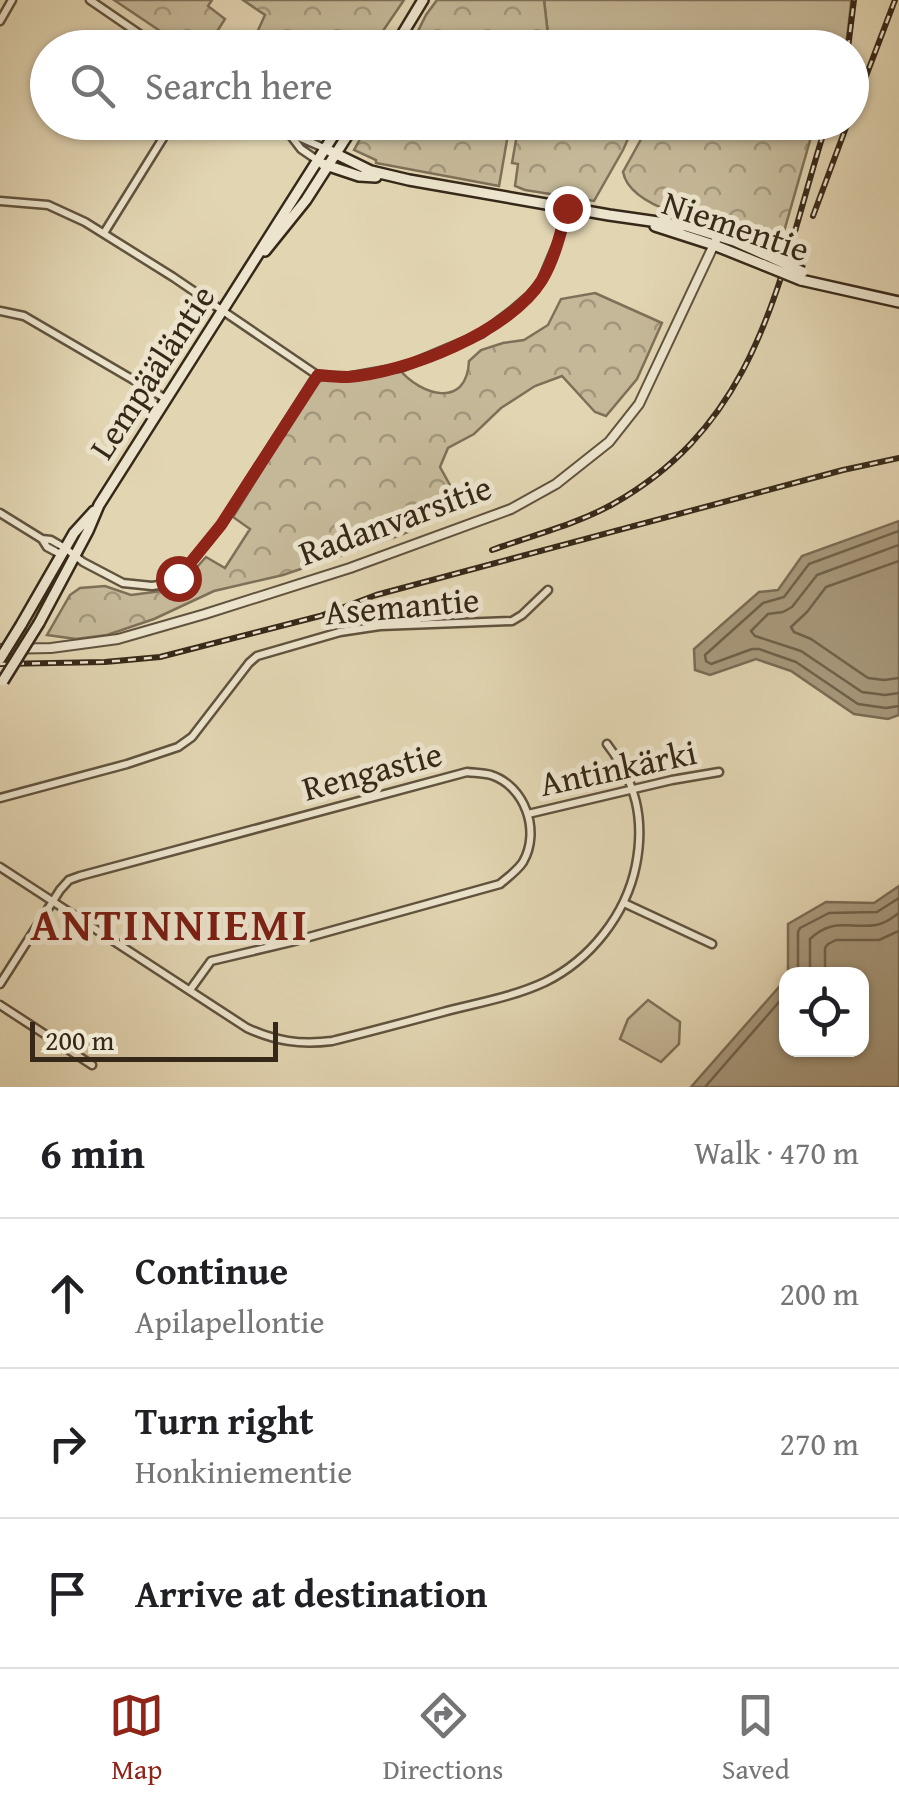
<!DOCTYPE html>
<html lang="en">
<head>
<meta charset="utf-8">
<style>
	:root { --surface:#fff; --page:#f2f2f2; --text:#202124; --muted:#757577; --line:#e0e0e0; --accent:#8f2418 }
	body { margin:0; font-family:"Gentium Book Plus",serif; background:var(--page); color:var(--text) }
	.controls { position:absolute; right:30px; bottom:30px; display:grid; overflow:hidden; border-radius:20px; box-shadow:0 2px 8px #0004 }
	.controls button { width:90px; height:90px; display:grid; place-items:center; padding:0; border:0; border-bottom:2px solid var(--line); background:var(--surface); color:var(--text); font:50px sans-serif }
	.scale { position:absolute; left:30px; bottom:25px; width:248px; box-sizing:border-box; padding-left:10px; border:5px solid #362818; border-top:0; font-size:28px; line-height:35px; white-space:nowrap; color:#362818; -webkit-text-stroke:8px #ece4cd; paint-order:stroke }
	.stop { position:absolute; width:30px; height:30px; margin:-22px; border:8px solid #8f2418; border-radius:50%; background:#fff }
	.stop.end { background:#8f2418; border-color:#fff; box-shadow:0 2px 10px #0008 }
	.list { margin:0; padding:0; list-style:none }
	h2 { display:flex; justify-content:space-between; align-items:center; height:130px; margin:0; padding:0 40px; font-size:42px }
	h2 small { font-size:32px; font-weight:400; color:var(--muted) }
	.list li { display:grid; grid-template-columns:65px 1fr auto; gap:30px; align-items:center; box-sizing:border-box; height:150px; padding:0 40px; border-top:2px solid var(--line) }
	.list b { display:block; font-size:38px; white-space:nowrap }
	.list p { margin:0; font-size:32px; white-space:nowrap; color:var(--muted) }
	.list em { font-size:32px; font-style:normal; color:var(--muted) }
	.icon { flex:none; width:55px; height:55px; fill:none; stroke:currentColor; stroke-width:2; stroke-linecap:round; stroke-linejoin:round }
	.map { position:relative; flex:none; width:899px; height:1087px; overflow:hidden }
	.search { position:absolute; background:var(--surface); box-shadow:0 2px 8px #0004; left:30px; right:30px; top:30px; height:110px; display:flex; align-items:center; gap:25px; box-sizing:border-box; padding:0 35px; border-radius:55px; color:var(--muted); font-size:38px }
	.sheet { height:580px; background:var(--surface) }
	nav { display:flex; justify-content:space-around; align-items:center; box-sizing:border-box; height:140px; border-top:2px solid var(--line); background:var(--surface); font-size:28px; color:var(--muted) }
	nav a { display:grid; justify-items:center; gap:5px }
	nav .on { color:var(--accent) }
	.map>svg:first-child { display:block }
</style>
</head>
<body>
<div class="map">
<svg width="899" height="1087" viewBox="0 0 899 1087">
	<defs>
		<pattern id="forest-crowns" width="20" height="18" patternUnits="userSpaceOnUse" patternTransform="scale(2.5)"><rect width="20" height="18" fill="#c5b898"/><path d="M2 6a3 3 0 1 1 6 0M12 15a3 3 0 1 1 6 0" fill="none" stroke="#a1967b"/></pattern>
	</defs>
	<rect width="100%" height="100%" fill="#e2d5b2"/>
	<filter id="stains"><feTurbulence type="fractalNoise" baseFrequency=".002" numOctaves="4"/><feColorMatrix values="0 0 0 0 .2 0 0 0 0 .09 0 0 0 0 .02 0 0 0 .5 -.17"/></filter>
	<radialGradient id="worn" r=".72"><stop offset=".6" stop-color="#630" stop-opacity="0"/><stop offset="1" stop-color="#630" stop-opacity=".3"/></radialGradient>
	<path fill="#c5b898" stroke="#7e7058" stroke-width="2.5" d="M 544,0 L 851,0 L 851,4 L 846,47 L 634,48 L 578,43 L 559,48 L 549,44 Z
		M 648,1000 L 680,1022 L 679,1044 L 661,1062 L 620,1039 L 628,1019 Z"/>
	<path fill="url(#forest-crowns)" stroke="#7e7058" stroke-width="2.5" d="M 114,0 L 212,0 L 208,6 L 225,19 L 207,47 L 184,47 Z
		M 243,0 L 404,0 L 372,47 L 272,47 L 255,37 L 265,15 Z
		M 437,0 L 544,0 L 549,44 L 559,47 L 410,47 L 426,15 Z
		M 369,123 L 510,123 L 499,186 L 376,163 L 376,160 L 354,150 Z
		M 519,123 L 519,122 L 635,123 L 623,150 L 594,201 L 525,190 L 515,186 L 518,164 L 512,163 Z
		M 650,123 L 815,123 L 783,235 C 776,232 767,228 760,227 C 755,227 750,228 745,228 C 711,225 630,209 623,172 Z
		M 595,293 L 662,323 L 637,379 L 606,416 L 595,412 L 562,376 L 535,386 L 501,408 L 474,434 L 448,448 L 440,467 L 456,496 L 445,512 L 418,528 L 398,536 L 283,575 L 214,591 L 154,619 L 107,635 L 76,639 L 47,635 L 70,595 L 80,588 L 105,586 L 131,595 L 177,589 L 206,557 L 225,568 L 250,529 L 233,517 L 316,383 C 328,377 337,381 349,380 C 367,379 383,374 399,369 C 421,396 467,409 469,361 L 481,350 L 503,343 L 524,340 L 548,325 L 561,299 Z"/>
	<path fill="#a89a7e" stroke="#7a6c55" stroke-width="2.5" d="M 899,521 L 899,715 L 888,719 L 854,714 L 791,671 L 756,659 L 710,675 L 695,670 L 694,649 L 759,592 L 778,590 L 802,556 Z
		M 899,886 L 899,1087 L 691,1087 L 786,979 L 786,1050 L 862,1050 L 862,974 L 788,974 L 788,924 L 826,902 L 874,903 Z"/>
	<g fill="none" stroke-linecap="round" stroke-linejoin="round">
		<path stroke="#6f614b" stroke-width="2.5" d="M 899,531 L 809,564 L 784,597 L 763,603 L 705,655 L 706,661 L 711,664 L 752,649 L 759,649 L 796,662 L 858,704 L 886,708 L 899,706
			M 899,545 L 817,575 L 792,607 L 783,612 L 768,614 L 751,631 L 755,636 L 801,651 L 862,692 L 885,695 L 899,693
			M 899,561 L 826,587 L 807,612 L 791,627 L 794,632 L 811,639 L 868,678 L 884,680 L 899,678
			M 798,974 L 798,932 L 800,928 L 829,913 L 877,912 L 899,898
			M 810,974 L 810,939 C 833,917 849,929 876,925 C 885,924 892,918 899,913
			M 825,974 L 825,948 L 828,944 L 836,940 L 879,940 L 899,931
			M 705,1087 L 786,994"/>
		<defs>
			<path id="minor" d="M 90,0 L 160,48
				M 0,21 L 12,0
				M 273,122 L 287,132 L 324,148
				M 291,136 L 301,149 L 317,160
				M 0,201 L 48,205 L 85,222 L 173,277 L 317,375 L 347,377 L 403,367 L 481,334 L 509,313 L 529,296 L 541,282 L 559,239 L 567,208
				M 104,233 L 173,122
				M 0,311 L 24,316 L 166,399
				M 0,513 L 42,539 L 47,547 L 62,555
				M 42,539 L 51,540 L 65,548 L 83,562 L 123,583 L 152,586 L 166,584 L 178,578 L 221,525 L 317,375
				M 0,798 L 127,764 L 178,747 L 192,737 L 249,663 L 257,656 L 340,632 L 380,626 L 512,621 L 522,615 L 548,590
				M 528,814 L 672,780 L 719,772
				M 0,867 L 247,1028 C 275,1041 300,1045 332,1041 C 369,1032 406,1022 443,1012 C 477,1003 513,997 545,982 C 590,960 626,915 636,865 C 645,819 636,782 607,744
				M 624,903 L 712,944
				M 0,984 L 60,890 L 69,880 L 80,876 L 467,772 C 474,773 483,773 491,775 C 525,786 541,831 523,862 C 517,871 508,877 500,884 L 291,942 L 211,961 L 190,990
				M 0,1005 L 92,1065"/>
			<path id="tertiary" d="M 0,649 L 51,648 L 118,639 L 205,614 L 350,568 L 511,509 L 556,484 L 609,442 L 639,404 L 718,236"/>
			<path id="secondary" d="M 394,48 L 423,0
				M 324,148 L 371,171 L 409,180 L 609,215 L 686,226 L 734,241 L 768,256
				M 323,164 L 359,176 L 376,177
				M 655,226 L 714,245 L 764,265
				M 265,251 L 306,200 L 356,122
				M 801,280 L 899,302
				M 39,623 L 88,531 L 99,505 L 342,122
				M 21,625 L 74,533 L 94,511"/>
		</defs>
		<use href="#minor" stroke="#61533e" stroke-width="11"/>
		<use href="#tertiary" stroke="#61533e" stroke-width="12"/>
		<use href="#secondary" stroke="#362818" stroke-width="14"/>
		<use href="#minor" stroke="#ece4cd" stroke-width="6"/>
		<use href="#tertiary" stroke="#ece4cd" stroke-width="8"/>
		<use href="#secondary" stroke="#ece4cd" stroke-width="9"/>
		<defs>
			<path id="rail" d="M 848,48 L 854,0
				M 852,113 L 895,0
				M 813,216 L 848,122
				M 492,550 C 533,535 575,525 613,504 C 764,419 779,272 827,122
				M 0,664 L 105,662 L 160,657 L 320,616 L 376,595 L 843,470 L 899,458"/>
		</defs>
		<use href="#rail" stroke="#362818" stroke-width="6"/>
		<use href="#rail" stroke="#ece4cd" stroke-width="2.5" stroke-dasharray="8" stroke-linecap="butt"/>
		<defs>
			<path id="secondary-bridge" d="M 768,256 L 803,272
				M 764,265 L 801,280
				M 0,659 L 21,625
				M 3,681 L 39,623"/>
		</defs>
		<use href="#secondary-bridge" stroke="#362818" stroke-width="14" stroke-linecap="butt"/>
		<use href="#secondary-bridge" stroke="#ece4cd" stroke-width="9"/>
	</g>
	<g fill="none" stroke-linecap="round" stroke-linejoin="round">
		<path stroke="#8f2418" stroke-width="12" d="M 178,578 L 221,525 L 318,375 C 327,376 338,377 348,377 C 406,373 511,331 542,280 C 555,258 561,232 567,208"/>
	</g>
	<g text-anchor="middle" stroke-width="10" stroke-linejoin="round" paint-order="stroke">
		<g font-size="35" fill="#362818" stroke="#ece4cd">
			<text transform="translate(736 226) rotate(19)" y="12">Niementie</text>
			<text transform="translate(152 372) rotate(-57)" y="12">Lempääläntie</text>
			<text transform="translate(395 520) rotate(-20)" y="12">Radanvarsitie</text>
			<text transform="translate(402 606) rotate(-5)" y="12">Asemantie</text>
			<text transform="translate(618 768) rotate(-12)" y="12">Antinkärki</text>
			<text transform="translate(372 771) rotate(-15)" y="12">Rengastie</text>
		</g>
		<g font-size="45" font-weight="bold" letter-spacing="2.5" fill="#7a1f14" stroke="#ece4cd">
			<text x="170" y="940">ANTINNIEMI</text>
		</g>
	</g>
	<rect width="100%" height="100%" filter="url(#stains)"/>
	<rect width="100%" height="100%" fill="url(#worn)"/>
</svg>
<div class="controls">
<button><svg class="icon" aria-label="locate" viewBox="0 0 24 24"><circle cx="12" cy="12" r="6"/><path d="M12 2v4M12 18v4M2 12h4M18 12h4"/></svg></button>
</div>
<div class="scale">200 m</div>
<div class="stop" style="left:178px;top:578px"></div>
<div class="stop end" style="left:567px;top:208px"></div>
<div class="search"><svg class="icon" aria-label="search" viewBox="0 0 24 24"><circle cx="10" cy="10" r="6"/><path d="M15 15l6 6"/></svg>Search here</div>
</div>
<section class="sheet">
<h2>6 min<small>Walk · 470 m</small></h2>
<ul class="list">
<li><svg class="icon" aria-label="ahead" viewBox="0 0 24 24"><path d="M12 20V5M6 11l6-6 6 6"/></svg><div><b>Continue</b><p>Apilapellontie</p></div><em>200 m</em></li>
<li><svg class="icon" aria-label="right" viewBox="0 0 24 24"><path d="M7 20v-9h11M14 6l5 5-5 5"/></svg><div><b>Turn right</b><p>Honkiniementie</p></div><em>270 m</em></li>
<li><svg class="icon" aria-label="arrive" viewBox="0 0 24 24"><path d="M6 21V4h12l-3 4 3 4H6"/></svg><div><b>Arrive at destination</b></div></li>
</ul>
</section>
<nav>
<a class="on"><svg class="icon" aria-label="map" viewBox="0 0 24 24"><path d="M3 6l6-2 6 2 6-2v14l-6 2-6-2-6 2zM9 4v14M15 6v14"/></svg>Map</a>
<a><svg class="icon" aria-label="directions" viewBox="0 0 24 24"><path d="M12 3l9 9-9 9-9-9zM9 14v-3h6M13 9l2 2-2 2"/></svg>Directions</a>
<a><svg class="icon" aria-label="saved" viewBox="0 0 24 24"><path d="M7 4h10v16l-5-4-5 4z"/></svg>Saved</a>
</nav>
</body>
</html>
